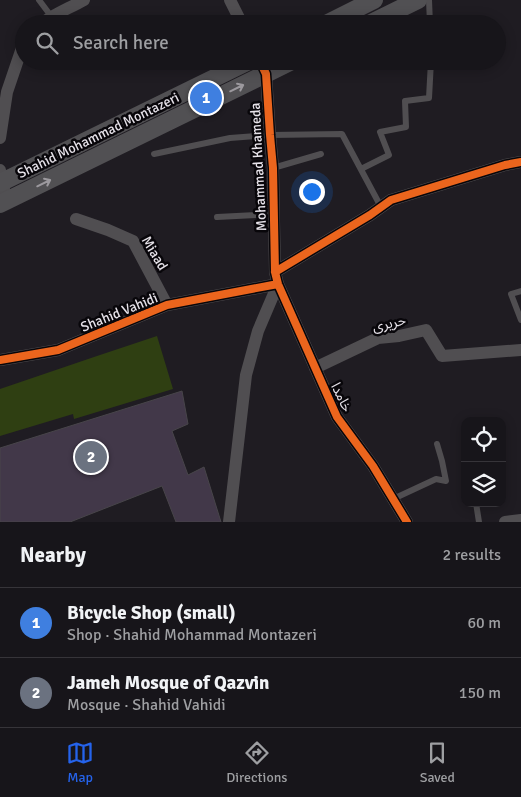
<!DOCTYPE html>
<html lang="en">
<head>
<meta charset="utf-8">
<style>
	:root { --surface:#17151a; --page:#242227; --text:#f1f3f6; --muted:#9e9fa2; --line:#363439; --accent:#2563eb }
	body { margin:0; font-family:Signika,"Noto Sans Arabic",sans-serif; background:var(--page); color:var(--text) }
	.controls { position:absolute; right:15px; bottom:15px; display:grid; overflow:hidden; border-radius:10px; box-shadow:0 2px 12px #0003 }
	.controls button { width:45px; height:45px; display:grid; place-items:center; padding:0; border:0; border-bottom:1px solid var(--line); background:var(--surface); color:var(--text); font:25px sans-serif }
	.you { position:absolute; left:311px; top:191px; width:18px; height:18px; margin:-12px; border:4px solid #fff; border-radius:50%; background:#1a73e8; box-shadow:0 0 0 8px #1a73e833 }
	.badge { display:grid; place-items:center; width:32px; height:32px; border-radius:50%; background:var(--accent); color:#fff; font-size:16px; font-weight:700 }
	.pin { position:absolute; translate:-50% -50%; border:2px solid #fff; box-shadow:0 1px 5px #0006 }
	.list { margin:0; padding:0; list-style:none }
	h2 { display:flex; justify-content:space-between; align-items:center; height:65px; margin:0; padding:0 20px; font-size:21px }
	h2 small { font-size:16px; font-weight:400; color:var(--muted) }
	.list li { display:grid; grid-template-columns:32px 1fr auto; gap:15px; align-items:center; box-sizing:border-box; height:70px; padding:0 20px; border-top:1px solid var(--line) }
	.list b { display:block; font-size:19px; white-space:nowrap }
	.list p { margin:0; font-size:16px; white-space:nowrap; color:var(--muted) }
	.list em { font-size:16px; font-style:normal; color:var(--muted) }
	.icon { flex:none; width:28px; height:28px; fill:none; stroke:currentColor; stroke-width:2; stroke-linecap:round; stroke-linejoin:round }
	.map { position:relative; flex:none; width:521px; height:522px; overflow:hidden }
	.search { position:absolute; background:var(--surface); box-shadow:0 2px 12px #0003; left:15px; right:15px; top:15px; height:55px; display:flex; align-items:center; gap:12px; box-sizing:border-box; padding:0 18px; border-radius:28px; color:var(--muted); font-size:19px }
	.sheet { height:205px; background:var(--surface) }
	nav { display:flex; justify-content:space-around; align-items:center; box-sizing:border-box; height:70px; border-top:1px solid var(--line); background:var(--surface); font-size:14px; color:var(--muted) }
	nav a { display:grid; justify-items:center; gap:2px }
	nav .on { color:var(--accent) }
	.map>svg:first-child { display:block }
</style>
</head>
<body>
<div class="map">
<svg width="521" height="522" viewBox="0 0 521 522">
	<rect width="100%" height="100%" fill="#1f1c22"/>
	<path fill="#2f3f12" d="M 157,336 L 173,389 L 74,419 L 73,414 L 0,436 L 0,389 L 94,357 Z"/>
	<path fill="#423849" stroke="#48454a" d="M 182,391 L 188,424 L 172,431 L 188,475 L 204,467 L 221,522 L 176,522 L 162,486 L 70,522 L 0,522 L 0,448 Z"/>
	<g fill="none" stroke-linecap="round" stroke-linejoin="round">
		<path stroke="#504e51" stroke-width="6" d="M 39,0 L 51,16
			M 429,0 L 430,24
			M 154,154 L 230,138 L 270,135 L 342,134 L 381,207
			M 273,168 L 321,154
			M 361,169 L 389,155 L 380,132 L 406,127 L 405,101 L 429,98 L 431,61
			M 217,217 L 274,214
			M 521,291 L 511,294 L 521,320
			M 393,499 L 436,479 L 446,481 L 442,461 L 437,444
			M 476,503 L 479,522"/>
		<path stroke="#504e51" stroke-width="12" d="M 230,0 L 242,24
			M 41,24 C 54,14 70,8 84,0
			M 260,61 L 266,74 L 270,135 L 273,168 L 275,272 L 278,284 L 337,417 L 373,466 L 407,522
			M 0,138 L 7,92 L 24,42
			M 0,170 L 1,182 L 8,200
			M 76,219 L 108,230 L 133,241 L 167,305
			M 275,272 L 370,215 L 391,200 L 505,165 L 521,162
			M 0,360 L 58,350 L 167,305 L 278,284
			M 315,368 L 378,338 L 399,336 L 426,330 L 442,356 L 521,350
			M 229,522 L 246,375 L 258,331 L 278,284
			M 505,522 L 521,520"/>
		<path stroke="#515053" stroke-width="18" d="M 326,24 L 374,0
			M 369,24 L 418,0
			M 0,183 L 249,61
			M 0,204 L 292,61"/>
		<defs>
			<path id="cycleway" d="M 260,61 L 266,74 L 270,135 L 273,168 L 275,272 L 278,284 L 337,417 L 373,466 L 407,522
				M 275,272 L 370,215 L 391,200 L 505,165 L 521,162
				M 0,360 L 58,350 L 167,305 L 278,284"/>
		</defs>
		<use href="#cycleway" stroke="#08060a" stroke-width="11"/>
		<use href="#cycleway" stroke="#eb651d" stroke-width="8"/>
	</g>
	<defs><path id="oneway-shaft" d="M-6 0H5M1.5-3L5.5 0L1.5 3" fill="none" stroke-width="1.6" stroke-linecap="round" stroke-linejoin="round" transform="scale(1.25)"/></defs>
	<g stroke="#9c999e">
		<use href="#oneway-shaft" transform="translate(237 88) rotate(-26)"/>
		<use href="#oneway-shaft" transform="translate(44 183) rotate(-26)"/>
	</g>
	<g text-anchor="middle" stroke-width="5" stroke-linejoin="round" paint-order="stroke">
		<g font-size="14" fill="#e6e2e9" stroke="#08060a">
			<text transform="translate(98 135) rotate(-26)" y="5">Shahid Mohammad Montazeri</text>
			<text transform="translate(258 167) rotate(-93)" y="5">Mohammad Khameda</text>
			<text transform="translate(155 253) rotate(59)" y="5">Miaad</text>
			<text transform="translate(119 312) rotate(-22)" y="5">Shahid Vahidi</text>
			<text transform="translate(389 323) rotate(-12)" y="5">حریری</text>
			<text transform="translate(342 397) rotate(64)" y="5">خامدا</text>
		</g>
	</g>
</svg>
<div class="controls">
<button><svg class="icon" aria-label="locate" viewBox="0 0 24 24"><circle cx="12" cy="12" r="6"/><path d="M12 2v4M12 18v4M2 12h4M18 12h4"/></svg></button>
<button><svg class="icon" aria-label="layers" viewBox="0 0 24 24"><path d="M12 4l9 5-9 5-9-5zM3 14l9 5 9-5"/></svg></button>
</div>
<div class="you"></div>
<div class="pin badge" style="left:206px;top:98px;background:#3f7fe0">1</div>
<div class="pin badge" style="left:91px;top:457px;background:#6b7280">2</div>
<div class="search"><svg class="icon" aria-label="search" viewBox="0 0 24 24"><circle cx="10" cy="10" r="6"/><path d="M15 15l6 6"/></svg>Search here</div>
</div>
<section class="sheet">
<h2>Nearby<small>2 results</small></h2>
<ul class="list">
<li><span class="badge" style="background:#3f7fe0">1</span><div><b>Bicycle Shop (small)</b><p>Shop · Shahid Mohammad Montazeri</p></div><em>60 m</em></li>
<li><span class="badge" style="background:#6b7280">2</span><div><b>Jameh Mosque of Qazvin</b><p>Mosque · Shahid Vahidi</p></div><em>150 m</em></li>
</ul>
</section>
<nav>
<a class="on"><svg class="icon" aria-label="map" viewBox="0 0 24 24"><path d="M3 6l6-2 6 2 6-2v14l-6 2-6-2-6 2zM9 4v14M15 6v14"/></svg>Map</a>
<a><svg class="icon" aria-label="directions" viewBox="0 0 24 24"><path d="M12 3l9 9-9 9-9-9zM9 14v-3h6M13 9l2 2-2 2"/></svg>Directions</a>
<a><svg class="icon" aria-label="saved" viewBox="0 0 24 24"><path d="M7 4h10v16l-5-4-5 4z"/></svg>Saved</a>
</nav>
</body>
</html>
